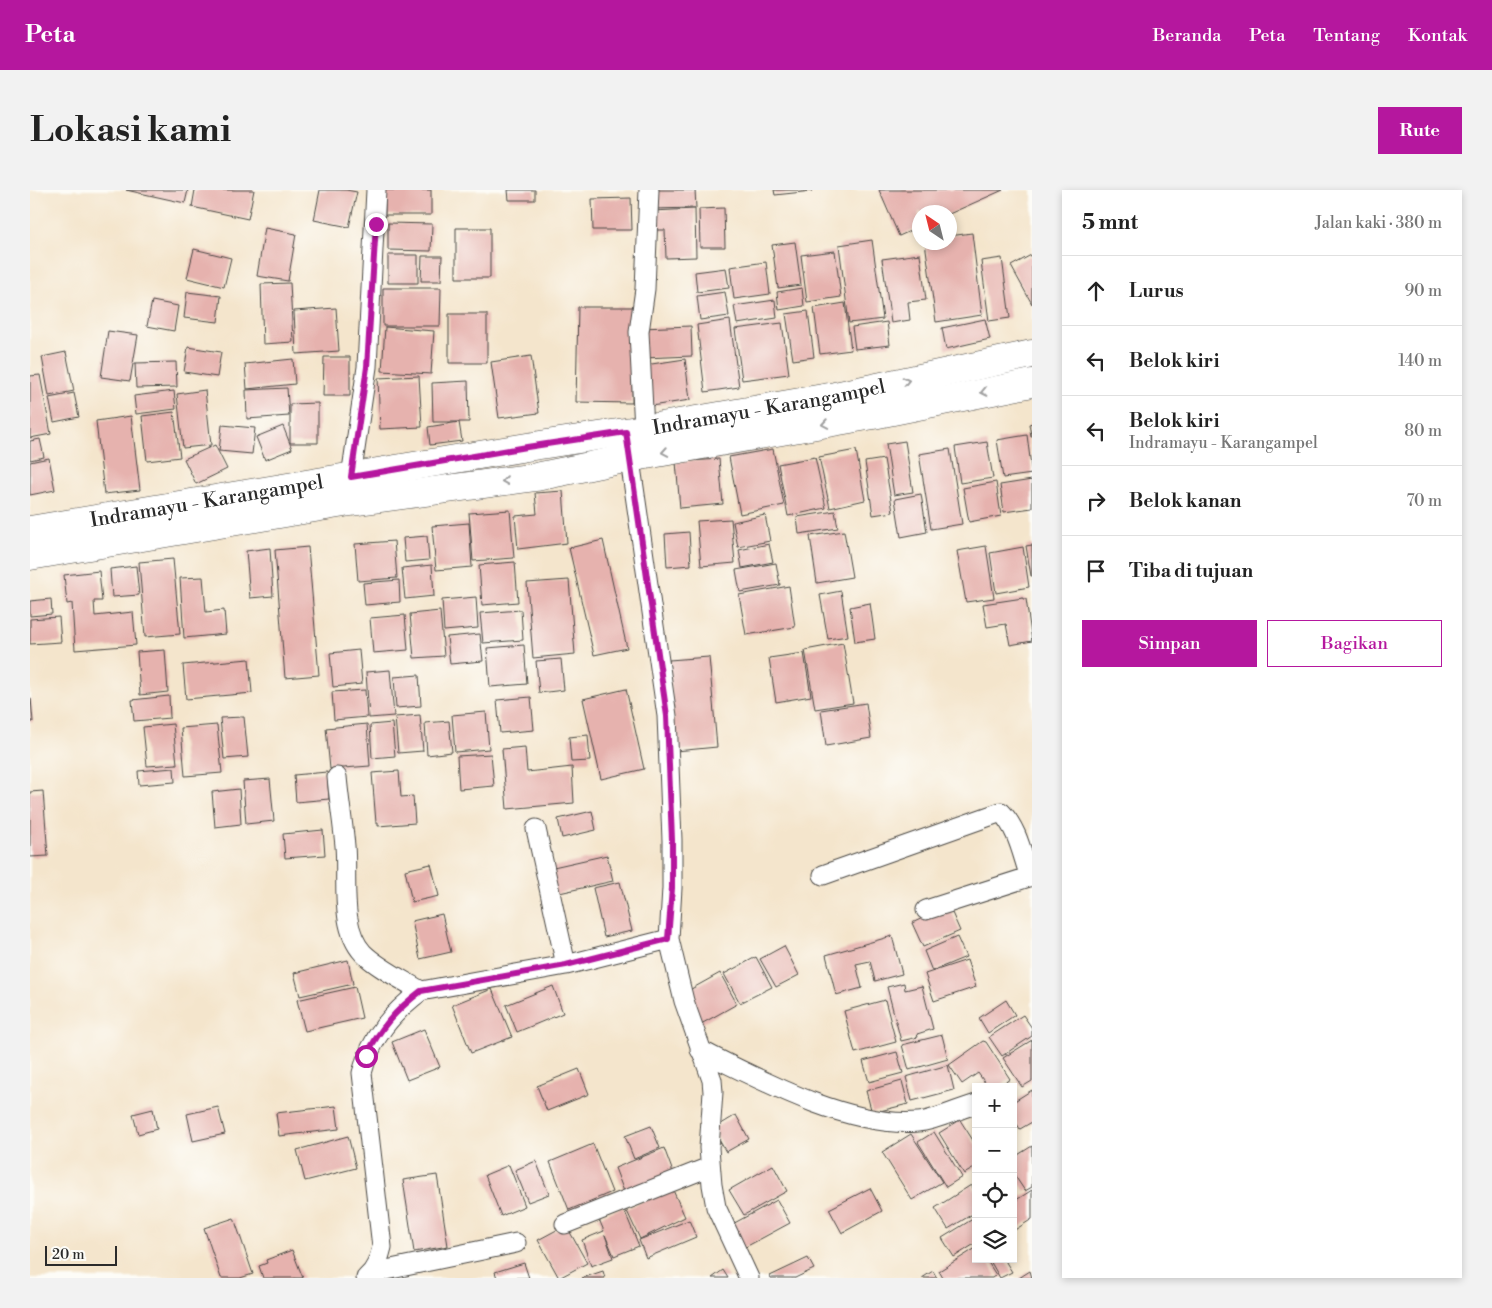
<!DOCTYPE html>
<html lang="id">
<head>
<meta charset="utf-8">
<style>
	:root { --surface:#fff; --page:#f2f2f2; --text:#222; --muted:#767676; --line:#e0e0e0; --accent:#b5179e }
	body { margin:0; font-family:"Libre Bodoni",serif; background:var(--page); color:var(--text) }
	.controls { position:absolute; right:15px; bottom:15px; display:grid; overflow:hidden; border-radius:0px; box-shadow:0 2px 8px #0003 }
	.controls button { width:45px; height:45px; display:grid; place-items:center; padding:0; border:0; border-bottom:1px solid var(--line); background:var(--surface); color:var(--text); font:25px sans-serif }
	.compass { position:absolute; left:882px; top:15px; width:45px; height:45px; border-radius:50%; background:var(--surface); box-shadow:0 2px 8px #0003; rotate:325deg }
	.scale { position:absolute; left:15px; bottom:12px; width:72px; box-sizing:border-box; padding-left:5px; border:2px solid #2b2b2b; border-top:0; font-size:14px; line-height:18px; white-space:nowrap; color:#2b2b2b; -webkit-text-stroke:4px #fdfcf7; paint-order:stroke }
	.stop { position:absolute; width:15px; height:15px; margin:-11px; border:4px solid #b5179e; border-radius:50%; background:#fff }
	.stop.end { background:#b5179e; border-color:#fff; box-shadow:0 1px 5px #0008 }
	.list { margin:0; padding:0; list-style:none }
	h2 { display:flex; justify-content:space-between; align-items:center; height:65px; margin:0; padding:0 20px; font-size:21px }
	h2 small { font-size:16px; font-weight:400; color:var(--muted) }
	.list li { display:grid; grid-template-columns:32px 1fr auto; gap:15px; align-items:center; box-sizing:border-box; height:70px; padding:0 20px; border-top:1px solid var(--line) }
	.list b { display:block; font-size:19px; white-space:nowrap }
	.list p { margin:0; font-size:16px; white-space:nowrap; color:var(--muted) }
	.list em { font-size:16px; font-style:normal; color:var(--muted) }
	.actions { display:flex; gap:10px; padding:15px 20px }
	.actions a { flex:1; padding:11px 0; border:1px solid var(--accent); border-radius:0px; text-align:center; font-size:18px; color:var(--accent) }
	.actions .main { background:var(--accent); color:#fff }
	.icon { flex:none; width:28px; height:28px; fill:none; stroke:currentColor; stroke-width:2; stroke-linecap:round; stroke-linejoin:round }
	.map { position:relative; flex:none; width:1002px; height:1088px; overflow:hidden; border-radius:0px }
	header { display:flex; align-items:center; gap:30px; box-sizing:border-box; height:70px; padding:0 25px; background:var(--accent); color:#fff }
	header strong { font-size:24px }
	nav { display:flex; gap:28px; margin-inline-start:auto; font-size:18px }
	.intro { display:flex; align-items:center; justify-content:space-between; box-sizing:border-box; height:120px; padding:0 30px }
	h1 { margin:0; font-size:35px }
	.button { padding:12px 22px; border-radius:0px; background:var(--accent); color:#fff; font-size:18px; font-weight:700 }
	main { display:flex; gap:30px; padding:0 30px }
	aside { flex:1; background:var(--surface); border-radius:0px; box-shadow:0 2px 8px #0003 }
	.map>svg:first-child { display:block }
</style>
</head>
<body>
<header>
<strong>Peta</strong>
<nav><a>Beranda</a><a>Peta</a><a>Tentang</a><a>Kontak</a></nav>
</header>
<div class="intro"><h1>Lokasi kami</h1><a class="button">Rute</a></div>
<main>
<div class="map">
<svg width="1002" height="1088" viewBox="0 0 1002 1088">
	<rect width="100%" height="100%" fill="#fdfcf7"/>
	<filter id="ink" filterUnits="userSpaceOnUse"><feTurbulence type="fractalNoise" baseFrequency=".02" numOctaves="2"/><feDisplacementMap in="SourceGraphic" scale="10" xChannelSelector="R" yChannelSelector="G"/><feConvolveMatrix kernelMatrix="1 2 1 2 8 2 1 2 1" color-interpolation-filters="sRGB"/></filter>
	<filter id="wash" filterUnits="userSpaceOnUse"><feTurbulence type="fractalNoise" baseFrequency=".0096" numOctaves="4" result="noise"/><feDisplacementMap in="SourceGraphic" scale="20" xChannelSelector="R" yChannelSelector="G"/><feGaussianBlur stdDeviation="1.12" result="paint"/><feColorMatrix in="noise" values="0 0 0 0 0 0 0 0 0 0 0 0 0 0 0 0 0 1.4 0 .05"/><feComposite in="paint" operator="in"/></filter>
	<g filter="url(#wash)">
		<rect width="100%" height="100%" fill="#f4e5cc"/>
		<g id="blocks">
			<path fill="#e6b2ae" d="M 96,0 L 158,0 L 155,13 Z
				M 165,0 L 224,0 L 218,29 L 162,17 Z
				M 290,0 L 316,0 L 327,2 L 319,37 L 284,30 Z
				M 355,0 L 401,0 L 401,25 L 355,25 Z
				M 478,0 L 505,0 L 505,10 L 479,10 Z
				M 620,0 L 665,0 L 666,18 L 621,19 Z
				M 744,0 L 782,0 L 782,1 L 745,5 Z
				M 849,0 L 973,0 L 919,24 L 889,22 L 889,37 L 869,46 Z
				M 601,8 L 602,40 L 563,40 L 562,9 Z
				M 694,18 L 695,57 L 670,57 L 669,19 Z
				M 665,19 L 666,67 L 636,68 L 635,40 L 622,40 L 622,21 Z
				M 358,33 L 402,34 L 401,61 L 358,60 Z
				M 235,38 L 266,44 L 258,91 L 227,86 Z
				M 426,38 L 460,38 L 460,88 L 426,88 Z
				M 942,43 L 952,125 L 906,132 L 895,52 L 919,52 L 919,46 Z
				M 842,50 L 853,129 L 819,133 L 809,55 Z
				M 765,52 L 771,95 L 748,98 L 742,55 Z
				M 164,59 L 201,68 L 194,97 L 157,88 Z
				M 805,61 L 811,107 L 777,112 L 771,65 Z
				M 890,64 L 896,110 L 878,112 L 880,130 L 861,133 L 852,69 Z
				M 358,65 L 388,65 L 388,93 L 358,93 Z
				M 1001,65 L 1002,67 L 1002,114 L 981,76 Z
				M 392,66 L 412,66 L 411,91 L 391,91 Z
				M 972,68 L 980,128 L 959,131 L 951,71 Z
				M 736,72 L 740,104 L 704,109 L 700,77 Z
				M 696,78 L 699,98 L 667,102 L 665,82 Z
				M 260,93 L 263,152 L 233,154 L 231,94 Z
				M 353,98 L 411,98 L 410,136 L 353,136 Z
				M 772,98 L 774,116 L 749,120 L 747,102 Z
				M 157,102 L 191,106 L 188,132 L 154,128 Z
				M 695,102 L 699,126 L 670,130 L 667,106 Z
				M 745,110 L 747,128 L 707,134 L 704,116 Z
				M 122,111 L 148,116 L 144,141 L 117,136 Z
				M 815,113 L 821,160 L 790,164 L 784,118 Z
				M 548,117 L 603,117 L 602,213 L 546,212 Z
				M 306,118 L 309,161 L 266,164 L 264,121 Z
				M 778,121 L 784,167 L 763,170 L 756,124 Z
				M 419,124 L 457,124 L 457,173 L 419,173 Z
				M 955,129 L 960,149 L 916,159 L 912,138 Z
				M 700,130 L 709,197 L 675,202 L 667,135 Z
				M 857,132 L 860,155 L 825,159 L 822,137 Z
				M 752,133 L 759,184 L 712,190 L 705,139 Z
				M 661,136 L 662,166 L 613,168 L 612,138 Z
				M 355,137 L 404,141 L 401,184 L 352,181 Z
				M 78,141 L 108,145 L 100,191 L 71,187 Z
				M 158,157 L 191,162 L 187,187 L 154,182 Z
				M 36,162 L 44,201 L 19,206 L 12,167 Z
				M 501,166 L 509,223 L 469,228 L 461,172 Z
				M 294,167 L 320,167 L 320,206 L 293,206 Z
				M 263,169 L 265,194 L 217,199 L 215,174 Z
				M 655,169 L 660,210 L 621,216 L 615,175 Z
				M 146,172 L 147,197 L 106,198 L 105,173 Z
				M 10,185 L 21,244 L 0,248 L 0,186 Z
				M 389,186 L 392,237 L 350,239 L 348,188 Z
				M 438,191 L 439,232 L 403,232 L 402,193 Z
				M 257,198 L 259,226 L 217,229 L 216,200 Z
				M 175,200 L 181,255 L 153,258 L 147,204 Z
				M 144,201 L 146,219 L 106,224 L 104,206 Z
				M 44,203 L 49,227 L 24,232 L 19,208 Z
				M 288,213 L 288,253 L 260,253 L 260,214 Z
				M 144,222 L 150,267 L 117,271 L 112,226 Z
				M 101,226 L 110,300 L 74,304 L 66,231 Z
				M 429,232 L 432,251 L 400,255 L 398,237 Z
				M 1002,233 L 1002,246 L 1001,246 L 999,234 Z
				M 192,235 L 225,238 L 222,264 L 189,261 Z
				M 253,236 L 262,259 L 235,270 L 226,247 Z
				M 997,245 L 1002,284 L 973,288 L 967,250 Z
				M 10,249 L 14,267 L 0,270 L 0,251 Z
				M 875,251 L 883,302 L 864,305 L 856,254 Z
				M 957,252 L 963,288 L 930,293 L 925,257 Z
				M 185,255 L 197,279 L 166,294 L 154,269 Z
				M 743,259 L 754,315 L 710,324 L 699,267 Z
				M 920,259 L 932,334 L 901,339 L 889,264 Z
				M 826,260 L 835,310 L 800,318 L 789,267 Z
				M 785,267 L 796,318 L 758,326 L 748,274 Z
				M 19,268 L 25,300 L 0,305 L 0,272 Z
				M 689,269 L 693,314 L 650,318 L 646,272 Z
				M 854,269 L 863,322 L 843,325 L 835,272 Z
				M 1002,290 L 1002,318 L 974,322 L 970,295 Z
				M 966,292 L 971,326 L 939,332 L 933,298 Z
				M 533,301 L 537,353 L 488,359 L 485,326 L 507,324 L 505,303 Z
				M 891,304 L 897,342 L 871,347 L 865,309 Z
				M 480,320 L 484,368 L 443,371 L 439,323 Z
				M 805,321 L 808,338 L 769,344 L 767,327 Z
				M 735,325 L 740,351 L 708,357 L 703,332 Z
				M 701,329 L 705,373 L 671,376 L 667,331 Z
				M 439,333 L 442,377 L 406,380 L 402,336 Z
				M 814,341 L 822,387 L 787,393 L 780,346 Z
				M 659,342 L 661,375 L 637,377 L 635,344 Z
				M 397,346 L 399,370 L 375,372 L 373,348 Z
				M 573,350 L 597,458 L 564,465 L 539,358 Z
				M 364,351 L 367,388 L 328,391 L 325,354 Z
				M 739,354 L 743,372 L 712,378 L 709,360 Z
				M 1002,355 L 1002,386 L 1001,386 L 996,356 Z
				M 956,356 L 964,408 L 936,412 L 927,361 Z
				M 278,357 L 289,485 L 255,488 L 245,360 Z
				M 993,357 L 999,397 L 966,403 L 960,363 Z
				M 240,358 L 243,406 L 220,408 L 216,361 Z
				M 143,369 L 150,444 L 115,447 L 109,372 Z
				M 485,372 L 488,412 L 452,415 L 449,375 Z
				M 746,373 L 750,395 L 710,402 L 706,380 Z
				M 402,375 L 404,406 L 375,409 L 372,378 Z
				M 106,376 L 109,405 L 82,407 L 80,379 Z
				M 69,381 L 72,411 L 64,411 L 65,426 L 103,422 L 106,455 L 45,460 L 42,413 L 37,414 L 34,385 Z
				M 173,387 L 176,422 L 194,420 L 196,444 L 154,448 L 150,388 Z
				M 369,390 L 370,412 L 335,415 L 333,393 Z
				M 539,390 L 545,464 L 503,468 L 497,393 Z
				M 759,396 L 765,437 L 716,445 L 709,405 Z
				M 811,401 L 818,446 L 798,449 L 790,405 Z
				M 446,407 L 448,438 L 414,441 L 412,410 Z
				M 993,408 L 993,409 L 996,409 L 1002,451 L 980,455 L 976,434 L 957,437 L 953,414 Z
				M 21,409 L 22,424 L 0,426 L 0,411 Z
				M 840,413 L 845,449 L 825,452 L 820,417 Z
				M 491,420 L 493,450 L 453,453 L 450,423 Z
				M 410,421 L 414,466 L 384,468 L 380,424 Z
				M 375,425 L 378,460 L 343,463 L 340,428 Z
				M 29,427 L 31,452 L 0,454 L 0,429 Z
				M 450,444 L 453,471 L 420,474 L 417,447 Z
				M 813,453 L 823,513 L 785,519 L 775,460 Z
				M 494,455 L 497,494 L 460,497 L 457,458 Z
				M 135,460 L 138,502 L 110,505 L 107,462 Z
				M 329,460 L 332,494 L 303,497 L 300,463 Z
				M 774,463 L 781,506 L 746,512 L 739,468 Z
				M 679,467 L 687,557 L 646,561 L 639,470 Z
				M 219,469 L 222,503 L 156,509 L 153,475 Z
				M 531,469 L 534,500 L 509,503 L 506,471 Z
				M 360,480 L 364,526 L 339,528 L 336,482 Z
				M 389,485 L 391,516 L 366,518 L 364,487 Z
				M 596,499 L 614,579 L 571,589 L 553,509 Z
				M 335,500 L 337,527 L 304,530 L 302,502 Z
				M 139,506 L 140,528 L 104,531 L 102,510 Z
				M 501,507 L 504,540 L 470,543 L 467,510 Z
				M 0,508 L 1,508 L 3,532 L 0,532 Z
				M 836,513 L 841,548 L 796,556 L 791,520 Z
				M 456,522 L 459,559 L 425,562 L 422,525 Z
				M 390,525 L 393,561 L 368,563 L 365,527 Z
				M 214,527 L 218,567 L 194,569 L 190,528 Z
				M 419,531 L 422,562 L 397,565 L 395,533 Z
				M 362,533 L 365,566 L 342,568 L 340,535 Z
				M 143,534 L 147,574 L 117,576 L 113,537 Z
				M 337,534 L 340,576 L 300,579 L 296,538 Z
				M 187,535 L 192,583 L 155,586 L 151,538 Z
				M 558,545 L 560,571 L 541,572 L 539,547 Z
				M 495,557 L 497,582 L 542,577 L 544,613 L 477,619 L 472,559 Z
				M 461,564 L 464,596 L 429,599 L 427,566 Z
				M 144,578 L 145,592 L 109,595 L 108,581 Z
				M 369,581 L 371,607 L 383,606 L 385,633 L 348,636 L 348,633 L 346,633 L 342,583 Z
				M 297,582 L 299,609 L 266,612 L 264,585 Z
				M 240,589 L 244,631 L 216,634 L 213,591 Z
				M 209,599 L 211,634 L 185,637 L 182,602 Z
				M 13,601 L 18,666 L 0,667 L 0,602 Z
				M 562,621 L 566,640 L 532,648 L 528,629 Z
				M 293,640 L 295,665 L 255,668 L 253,644 Z
				M 577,665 L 583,691 L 525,704 L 519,678 Z
				M 401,674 L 409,706 L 382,712 L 375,680 Z
				M 590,692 L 602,741 L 574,747 L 563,698 Z
				M 919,716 L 930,741 L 893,757 L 882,733 Z
				M 412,724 L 421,762 L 390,769 L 382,731 Z
				M 862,746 L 872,784 L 845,791 L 840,771 L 826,774 L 832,798 L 806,805 L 796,765 Z
				M 927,747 L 936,767 L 902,781 L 894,761 Z
				M 754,756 L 769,785 L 746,797 L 730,769 Z
				M 726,767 L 742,797 L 710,813 L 694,784 Z
				M 318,770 L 323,794 L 270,806 L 264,783 Z
				M 937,770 L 946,797 L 904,811 L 895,784 Z
				M 690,783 L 707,814 L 671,834 L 654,803 Z
				M 874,793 L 875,800 L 892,796 L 903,839 L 887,844 L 888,847 L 871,851 L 857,797 Z
				M 523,796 L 533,823 L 487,842 L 476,815 Z
				M 325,797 L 332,828 L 275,841 L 267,810 Z
				M 462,799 L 482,847 L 441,863 L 422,815 Z
				M 855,810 L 866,852 L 825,863 L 814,821 Z
				M 976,810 L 985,825 L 958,843 L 949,828 Z
				M 993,825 L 1002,838 L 1002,846 L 972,866 L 959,847 Z
				M 394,839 L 410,877 L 377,890 L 362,852 Z
				M 912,845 L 918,869 L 879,880 L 872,855 Z
				M 1002,850 L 1002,891 L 992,897 L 973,868 Z
				M 953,851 L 956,852 L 980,889 L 968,897 L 958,897 L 948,883 L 932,894 L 919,875 Z
				M 867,862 L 873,883 L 839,892 L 833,871 Z
				M 918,875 L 924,900 L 882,911 L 876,887 Z
				M 549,879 L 559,904 L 517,921 L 507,896 Z
				M 872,891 L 878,914 L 842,923 L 836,901 Z
				M 1002,900 L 1002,932 L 990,939 L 983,928 L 983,912 Z
				M 306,916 L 309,939 L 249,946 L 246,923 Z
				M 188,917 L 195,944 L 163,951 L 157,924 Z
				M 123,919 L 127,939 L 108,944 L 103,924 Z
				M 706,925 L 719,949 L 696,962 L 683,939 Z
				M 930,930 L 946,955 L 946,977 L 934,984 L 909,943 Z
				M 621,936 L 630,958 L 604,969 L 595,946 Z
				M 904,942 L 932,987 L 916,997 L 888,952 Z
				M 881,944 L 912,992 L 882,1010 L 852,962 Z
				M 318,946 L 326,978 L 275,991 L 267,960 Z
				M 563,954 L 582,1002 L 539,1020 L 520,972 Z
				M 1002,956 L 1002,997 L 995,1001 L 983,983 L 983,968 Z
				M 634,958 L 644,985 L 595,1004 L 585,978 Z
				M 506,971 L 519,1004 L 498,1012 L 485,980 Z
				M 479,975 L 495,1016 L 471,1026 L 455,985 Z
				M 743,975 L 757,1001 L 714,1025 L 699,1000 Z
				M 407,985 L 418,1056 L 384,1062 L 373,990 Z
				M 941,995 L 946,1002 L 946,1022 L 918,1039 L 905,1018 Z
				M 642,998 L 655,1027 L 610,1049 L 596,1019 Z
				M 840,998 L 852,1021 L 812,1043 L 799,1019 Z
				M 1002,1000 L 1002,1029 L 983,1041 L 983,1012 Z
				M 747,1010 L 760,1033 L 710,1060 L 697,1037 Z
				M 593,1017 L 609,1056 L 584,1066 L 575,1045 L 583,1068 L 561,1076 L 552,1050 L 574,1041 L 568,1027 Z
				M 946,1027 L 946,1053 L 924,1067 L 912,1048 Z
				M 204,1028 L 223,1084 L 210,1088 L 191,1088 L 174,1038 Z
				M 659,1030 L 666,1047 L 616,1068 L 609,1050 Z
				M 536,1035 L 557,1073 L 529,1088 L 508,1050 Z
				M 946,1058 L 946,1069 L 956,1069 L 966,1085 L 962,1088 L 913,1088 L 909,1081 Z
				M 262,1060 L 273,1088 L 233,1088 L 229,1076 L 237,1073 L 236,1070 Z
				M 778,1068 L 784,1079 L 765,1088 L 741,1088 L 740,1086 Z
				M 959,1069 L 974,1069 L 982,1082 L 970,1088 Z
				M 494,1073 L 499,1088 L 467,1088 L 465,1082 Z
				M 693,1080 L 698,1088 L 682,1088 Z
				M 573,1081 L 575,1088 L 552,1088 Z
				M 903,1081 L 907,1088 L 892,1088 Z
				M 1000,1081 L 1002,1088 L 989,1088 Z"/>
		</g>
	</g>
	<g filter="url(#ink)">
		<use href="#blocks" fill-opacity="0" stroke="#494743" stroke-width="1"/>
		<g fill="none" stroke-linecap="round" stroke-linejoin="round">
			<defs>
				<path id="street" d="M 614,239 L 609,142 L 615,99 L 619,0
					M 321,287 L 337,177 L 346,0
					M 307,587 C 309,610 313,633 315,656 C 318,689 309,737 333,763 C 348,778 373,790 391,801
					M 506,639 L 536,775
					M 793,685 L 971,622 C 986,637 991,659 997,678
					M 896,720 L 999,687
					M 639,749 L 654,811 L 682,890 L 683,902 L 679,958 L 682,995 L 686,1017 L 719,1088
					M 670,860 C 730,890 820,938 888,932 C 904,931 929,919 946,914
					M 535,1034 L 679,977
					M 342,1083 L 486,1053
					M 336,1088 C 346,1080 349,1069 352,1057 L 332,883 C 341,847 362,823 391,801 L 536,775 L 639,749 L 642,698 L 642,650 L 637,526 L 598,256"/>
				<g id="primary">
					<path id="s1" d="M 0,340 L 497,257 L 614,239 L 805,206 L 1002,164"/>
					<path d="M 0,366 L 314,313 L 506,287 L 599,268 L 843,225 L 1002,193"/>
				</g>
			</defs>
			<use href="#street" stroke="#494743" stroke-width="21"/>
			<use href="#primary" stroke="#494743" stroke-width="29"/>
			<use href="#street" stroke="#fff" stroke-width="19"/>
			<use href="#primary" stroke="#fff" stroke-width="28"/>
		</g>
		<defs><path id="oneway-chevron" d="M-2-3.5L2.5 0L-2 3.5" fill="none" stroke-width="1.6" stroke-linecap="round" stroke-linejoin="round" transform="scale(1.25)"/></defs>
		<g stroke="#a0a0a0">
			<use href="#oneway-chevron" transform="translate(876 191) rotate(-12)"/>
			<use href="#oneway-chevron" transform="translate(954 202) rotate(168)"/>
			<use href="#oneway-chevron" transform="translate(795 234) rotate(170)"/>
			<use href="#oneway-chevron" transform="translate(635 262) rotate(170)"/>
			<use href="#oneway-chevron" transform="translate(475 291) rotate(172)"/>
		</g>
	</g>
	<g fill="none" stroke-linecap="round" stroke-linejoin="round" filter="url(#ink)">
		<path stroke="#b5179e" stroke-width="6" d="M 336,866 C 351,837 365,821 391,801 L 536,775 L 638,749 L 642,698 L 642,650 L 637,526 L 596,242 L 497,257 L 321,287 L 337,177 L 346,34"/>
	</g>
	<g text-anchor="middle" stroke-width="4" stroke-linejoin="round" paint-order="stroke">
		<g font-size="20" fill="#2b2b2b" stroke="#fdfcf7">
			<text dy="7" stroke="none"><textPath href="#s1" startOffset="749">Indramayu - Karangampel</textPath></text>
			<text dy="7" stroke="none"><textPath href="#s1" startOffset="179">Indramayu - Karangampel</textPath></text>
		</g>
	</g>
</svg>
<div class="controls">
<button>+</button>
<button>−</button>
<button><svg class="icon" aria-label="locate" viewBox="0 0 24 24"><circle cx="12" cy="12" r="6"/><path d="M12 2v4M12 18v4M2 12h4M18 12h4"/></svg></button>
<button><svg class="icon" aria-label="layers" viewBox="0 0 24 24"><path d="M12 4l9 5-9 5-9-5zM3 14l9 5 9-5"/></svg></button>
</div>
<svg class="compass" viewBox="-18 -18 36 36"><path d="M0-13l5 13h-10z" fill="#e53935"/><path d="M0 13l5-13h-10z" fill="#767676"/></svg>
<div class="scale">20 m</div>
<div class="stop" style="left:336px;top:866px"></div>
<div class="stop end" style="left:346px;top:34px"></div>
</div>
<aside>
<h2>5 mnt<small>Jalan kaki · 380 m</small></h2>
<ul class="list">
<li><svg class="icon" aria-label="ahead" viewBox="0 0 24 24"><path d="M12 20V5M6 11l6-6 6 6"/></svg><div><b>Lurus</b></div><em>90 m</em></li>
<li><svg class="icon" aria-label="left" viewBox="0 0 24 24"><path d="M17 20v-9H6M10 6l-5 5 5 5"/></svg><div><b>Belok kiri</b></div><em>140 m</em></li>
<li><svg class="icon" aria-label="left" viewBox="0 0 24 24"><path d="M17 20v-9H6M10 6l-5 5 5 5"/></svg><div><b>Belok kiri</b><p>Indramayu - Karangampel</p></div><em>80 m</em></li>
<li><svg class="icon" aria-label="right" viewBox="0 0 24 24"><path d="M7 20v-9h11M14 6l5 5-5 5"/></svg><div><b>Belok kanan</b></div><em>70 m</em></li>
<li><svg class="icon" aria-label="arrive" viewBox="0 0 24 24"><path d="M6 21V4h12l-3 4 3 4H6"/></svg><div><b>Tiba di tujuan</b></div></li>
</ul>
<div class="actions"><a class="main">Simpan</a><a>Bagikan</a></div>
</aside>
</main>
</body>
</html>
